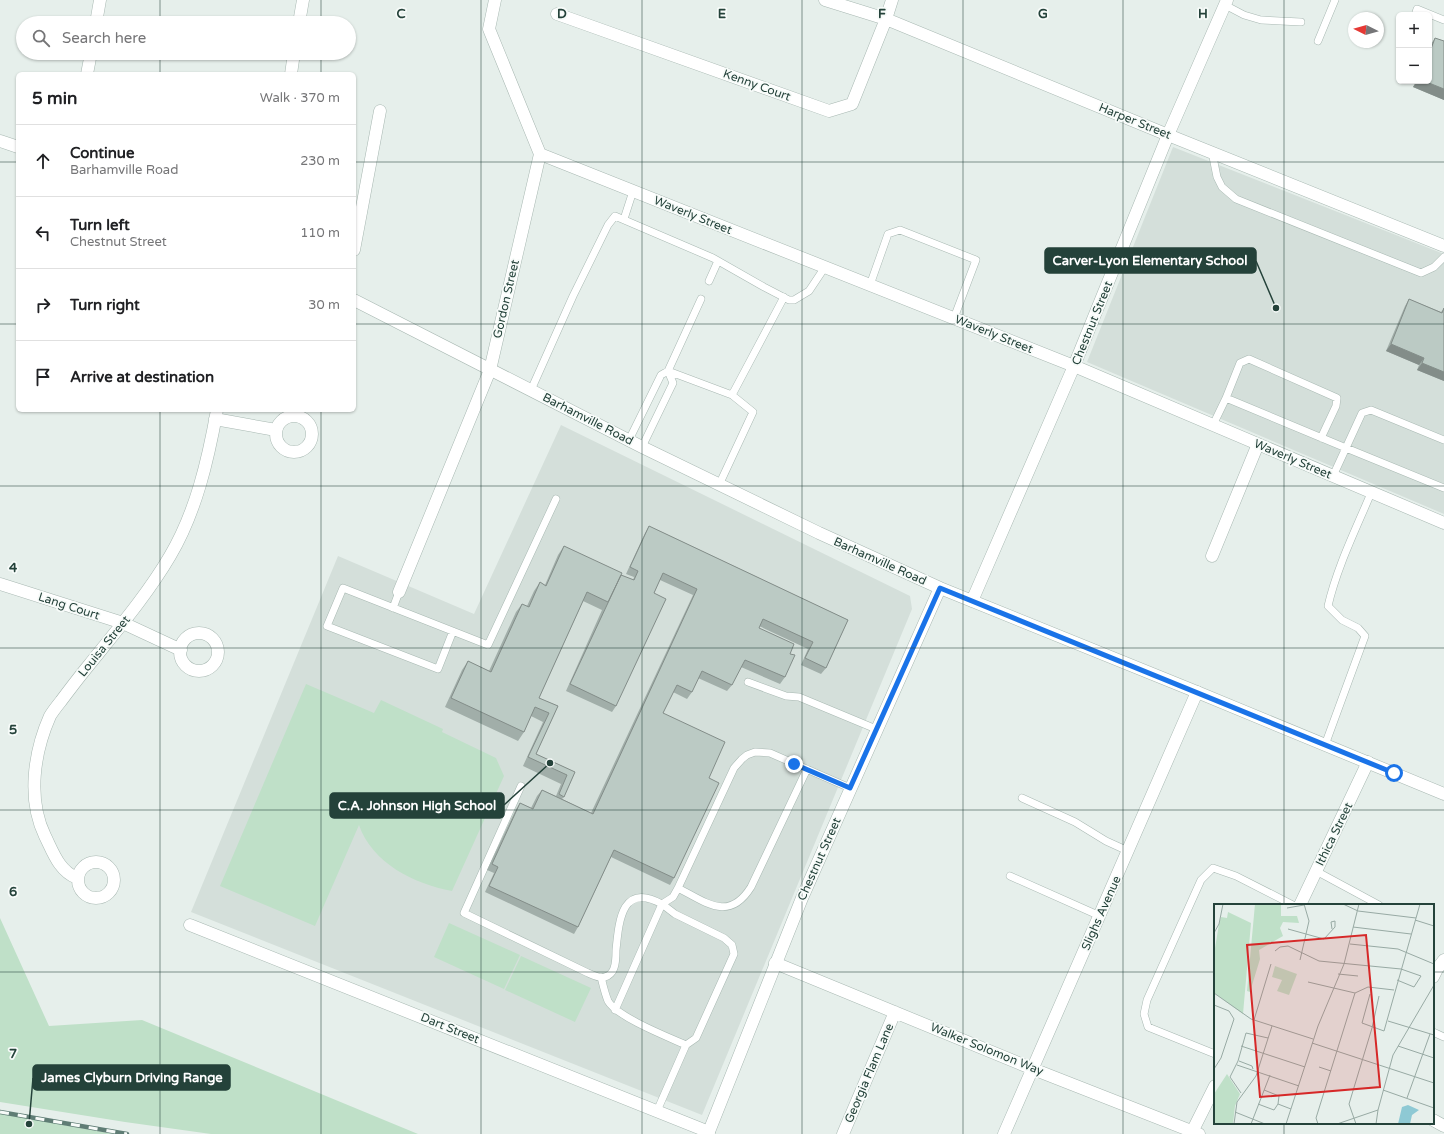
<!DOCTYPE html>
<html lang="en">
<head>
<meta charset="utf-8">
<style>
	:root { --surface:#fff; --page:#f6f6f6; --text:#202124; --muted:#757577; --line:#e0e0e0 }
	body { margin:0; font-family:"Varela Round",sans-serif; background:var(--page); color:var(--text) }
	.controls { position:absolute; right:12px; top:12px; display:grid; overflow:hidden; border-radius:6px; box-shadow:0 1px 3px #0004 }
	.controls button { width:36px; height:36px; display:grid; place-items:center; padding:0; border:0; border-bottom:1px solid var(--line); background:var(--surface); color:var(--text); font:20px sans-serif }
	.compass { position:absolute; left:1348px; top:12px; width:36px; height:36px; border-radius:50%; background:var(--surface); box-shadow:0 1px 3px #0004; rotate:275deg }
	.stop { position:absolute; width:12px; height:12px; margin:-9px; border:3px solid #1a73e8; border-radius:50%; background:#fff }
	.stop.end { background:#1a73e8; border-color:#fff; box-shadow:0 1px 4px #0008 }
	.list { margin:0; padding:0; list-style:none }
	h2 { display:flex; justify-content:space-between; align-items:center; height:52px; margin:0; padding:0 16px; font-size:17px }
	h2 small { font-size:13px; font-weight:400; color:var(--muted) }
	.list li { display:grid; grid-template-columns:26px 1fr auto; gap:12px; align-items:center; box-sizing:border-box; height:72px; padding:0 16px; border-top:1px solid var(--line) }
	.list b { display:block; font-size:15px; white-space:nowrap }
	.list p { margin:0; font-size:13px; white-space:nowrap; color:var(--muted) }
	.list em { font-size:13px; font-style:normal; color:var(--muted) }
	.icon { flex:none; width:22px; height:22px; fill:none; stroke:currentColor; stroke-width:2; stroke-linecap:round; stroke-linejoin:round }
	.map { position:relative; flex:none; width:1444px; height:1134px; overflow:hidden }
	.search { position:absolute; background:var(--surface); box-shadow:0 1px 3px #0004; left:16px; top:16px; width:340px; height:44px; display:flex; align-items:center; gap:10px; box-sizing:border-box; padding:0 14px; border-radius:22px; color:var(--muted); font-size:15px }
	.panel { position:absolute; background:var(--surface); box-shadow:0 1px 3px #0004; left:16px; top:72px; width:340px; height:340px; border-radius:6px }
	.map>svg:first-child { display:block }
</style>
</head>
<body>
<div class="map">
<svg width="1444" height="1134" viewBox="0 0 1444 1134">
	<rect width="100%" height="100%" fill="#e6efeb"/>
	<path fill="#d4dfda" d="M 1173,147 L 1444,254 L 1444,514 L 1087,362 Z
		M 561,425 L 910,596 L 912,609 L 702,1115 L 191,912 L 338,556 L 474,614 Z"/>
	<path fill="#bfe0c8" d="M 306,684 L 374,713 L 381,700 L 443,729 L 442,732 L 496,758 L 504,776 L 452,891 C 414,884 372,863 359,825 L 315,926 L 220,886 Z
		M 0,918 L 49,1026 L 142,1020 L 418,1134 L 211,1134 L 125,1122 L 0,1102 Z
		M 449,923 L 520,955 L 504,989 L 434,957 Z
		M 521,956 L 591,988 L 575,1022 L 505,990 Z
		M 0,1113 L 114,1134 L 0,1134 Z"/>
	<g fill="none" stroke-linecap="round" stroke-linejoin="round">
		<defs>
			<path id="service" d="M 1225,5 L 1244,15 L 1261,20 L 1301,22
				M 1415,15 L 1417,9 L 1444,20
				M 1318,41 L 1335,0
				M 1212,152 L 1217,177 L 1222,187 L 1236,199 L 1421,273 L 1434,267 L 1444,257
				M 624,219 L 633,191
				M 709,281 L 718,261
				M 870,285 L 888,234 L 900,230 L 976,260 L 954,318
				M 701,299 L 668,371 L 732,395
				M 531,390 L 573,296 L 608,225 L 615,216 L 713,258 L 764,287 L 789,300 L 794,300 L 809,291 L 825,267
				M 1226,398 L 1240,363 L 1249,359 L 1337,398 L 1336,406 L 1321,438
				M 1213,425 L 1226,398 L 1346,448 L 1444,488
				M 629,440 L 661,375 L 668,371 L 673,383 L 642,447
				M 1333,476 L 1362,413 L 1371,410 L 1444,440
				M 719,485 L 753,412 L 732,395 L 784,297
				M 393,608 L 399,592
				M 453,631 L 438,669 L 327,626 L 343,588 L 488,645 L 556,499
				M 748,682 L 786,696 L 799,697 L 876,729
				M 1325,745 L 1365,636 L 1358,628 L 1342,620 L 1328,606 C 1337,567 1356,529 1371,493
				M 521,786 L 464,913 L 588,973 C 593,975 600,979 605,977 C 609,976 613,972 614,968 C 616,963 616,956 616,950 C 619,920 622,882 662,904 L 615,1010
				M 1022,798 L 1075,822 L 1106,841 L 1128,851
				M 1316,871 L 1379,905
				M 1010,876 L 1100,916
				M 678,888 C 707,903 729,922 751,887 L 807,769
				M 601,977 C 603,985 605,994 608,1001 C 617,1017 668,1037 686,1045
				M 1433,1032 L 1444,1037
				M 1215,1054 L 1148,1027 L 1144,1014 L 1147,1000 L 1201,880 L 1213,868 L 1236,876 L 1293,905
				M 657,1111 L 686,1045 L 696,1038 L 734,954 L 732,945 L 724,938 L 675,914 L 662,904 L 673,897 L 678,888 L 734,768 L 742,759 L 747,755 L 755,752 L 770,753 L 850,788"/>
			<path id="minor" d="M 825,0 L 886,19 L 1168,135 L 1444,246
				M 557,14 L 829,111 L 852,104 L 886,19 L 892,0
				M 96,23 L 100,0
				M 299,23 L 303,0
				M 87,74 L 91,53
				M 291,74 L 294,53
				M 540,154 L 1074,366 L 1444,523
				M 354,250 L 380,111
				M276 434a18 18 0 1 1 36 0a18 18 0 1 1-36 0Z
				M 215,419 L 276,430
				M 1212,556 L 1258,444
				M 0,584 L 123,623 L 181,650
				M 399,592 L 490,370 L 540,154 L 489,29 L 495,0
				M180 652a19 19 0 1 1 38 0a19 19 0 1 1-38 0Z
				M78 880a18 18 0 1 1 36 0a18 18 0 1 1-36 0Z
				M 77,878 C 59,871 53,852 45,836 C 27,799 34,752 50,716 C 53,711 57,706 61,701 C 70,689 79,677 89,665 C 117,630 147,595 170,556 C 196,512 208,460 217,410
				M 1300,905 L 1368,762
				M 190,925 L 709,1132
				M 775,963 L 1033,1069 L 1199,1134
				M 1433,977 L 1437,969 L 1444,960
				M 1433,1120 L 1444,1126
				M 843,1134 L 895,1012
				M 1004,1134 L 1197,692
				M 1191,1134 L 1215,1086"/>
			<path id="tertiary" d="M 0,141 L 18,147
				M 354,300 L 642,447 L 819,533 L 940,588 L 1197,692 L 1444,794
				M 972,601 L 1074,366 L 1168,135 L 1227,0
				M 708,1134 L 802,898 L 940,588"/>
		</defs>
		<use href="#service" stroke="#a8b8b2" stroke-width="8"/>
		<use href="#minor" stroke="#a8b8b2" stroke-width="13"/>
		<use href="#tertiary" stroke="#a8b8b2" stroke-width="13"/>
		<use href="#service" stroke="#fff" stroke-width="7"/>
		<use href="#minor" stroke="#fff" stroke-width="12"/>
		<use href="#tertiary" stroke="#fff" stroke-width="12"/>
		<defs>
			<path id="rail" d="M 0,1112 L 127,1134"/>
		</defs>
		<use href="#rail" stroke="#5f7d75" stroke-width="4.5"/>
		<use href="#rail" stroke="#f7fbf9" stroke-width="3" stroke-dasharray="9" stroke-linecap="butt"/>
	</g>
	<path fill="#a1aea9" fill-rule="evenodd" d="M 1435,38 L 1444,41 L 1444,100 L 1413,87 L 1416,81 L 1429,81 L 1429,47 Z
		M 1409,299 L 1441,312 L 1444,308 L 1444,381 L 1417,370 L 1419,365 L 1386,351 L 1405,306 Z
		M 649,526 L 848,620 L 826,668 L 821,674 L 801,665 L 808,649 L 759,626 L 759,628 L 790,654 L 785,677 L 780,684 L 741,667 L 732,685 L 727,691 L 698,678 L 692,692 L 687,699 L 673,692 L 663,713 L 709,778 L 674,878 L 670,885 L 611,857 L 578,927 L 574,934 L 485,892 L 494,873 L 487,870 L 516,809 L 520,803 L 531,808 L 537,796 L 542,790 L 556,796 L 561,784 L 523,766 L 543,722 L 531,716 L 524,732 L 518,741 L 445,707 L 462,670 L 468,661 L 489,671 L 516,612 L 522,604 L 527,606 L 534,591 L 540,582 L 545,585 L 558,555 L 564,546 L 621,575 L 633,580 L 634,577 L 626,574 L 645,533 ZM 660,580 L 693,595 L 591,813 L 562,799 L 564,797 L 575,772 L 536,754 L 558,706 L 539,698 L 583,601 L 602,610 L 566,691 L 612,712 L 616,706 L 654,593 Z"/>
	<path fill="#838d89" d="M 1418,81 L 1424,81 L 1444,89 L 1444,100 L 1413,87 Z
		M 1391,344 L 1424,358 L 1419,365 L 1386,351 Z
		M 1422,363 L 1444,372 L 1444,381 L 1417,370 Z"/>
	<path fill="#bbcac4" stroke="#838d89" d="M 1435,38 L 1444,41 L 1444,89 L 1424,81 L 1429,81 L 1429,54 Z
		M 1409,299 L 1442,313 L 1444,308 L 1444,372 L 1422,363 L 1424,358 L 1391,344 Z
		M 649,526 L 848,620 L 826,668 L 805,658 L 813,642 L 763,619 L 759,628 L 794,644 L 790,654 L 795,655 L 785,677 L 745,660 L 732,685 L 702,671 L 692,692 L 677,685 L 663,713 L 725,742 L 709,778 L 719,783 L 674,878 L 614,850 L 578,927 L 489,886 L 498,867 L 492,864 L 520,803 L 533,809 L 542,790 L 593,814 L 697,589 L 663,573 L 654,593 L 666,599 L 616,706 L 570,684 L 621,575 L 634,580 L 638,571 L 630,567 Z
		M 564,546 L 622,573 L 608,602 L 587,592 L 539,698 L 558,706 L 536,754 L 575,772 L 564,797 L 559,794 L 567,775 L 528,757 L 549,713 L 535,707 L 524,732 L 451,698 L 468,661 L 491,672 L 522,604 L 529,607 L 540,582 L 546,586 Z"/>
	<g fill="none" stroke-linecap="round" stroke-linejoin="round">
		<path stroke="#1a73e8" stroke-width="5" d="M 794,764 L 850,788 L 940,588 L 1394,773"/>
	</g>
	<path fill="none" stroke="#24423a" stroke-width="1" stroke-opacity="0.55" d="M 160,0 L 160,23M 321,0 L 321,23M 481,0 L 481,1134M 642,0 L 642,1134M 802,0 L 802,1134M 963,0 L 963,1134M 1123,0 L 1123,1134M 1284,0 L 1284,905M 160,53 L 160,74M 321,53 L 321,74M 0,162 L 18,162M 354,162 L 1444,162M 0,324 L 18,324M 354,324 L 1444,324M 160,410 L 160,1134M 321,410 L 321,1134M 0,486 L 1444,486M 0,648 L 1444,648M 0,810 L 1444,810M 0,972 L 1215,972M 1433,972 L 1444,972M 1284,1123 L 1284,1134"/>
	<g text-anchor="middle" stroke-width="3.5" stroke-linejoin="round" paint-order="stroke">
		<g font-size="12" fill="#24423a" stroke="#f7fbf9">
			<text transform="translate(757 85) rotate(20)" y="4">Kenny Court</text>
			<text transform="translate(1135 121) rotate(22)" y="4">Harper Street</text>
			<text transform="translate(693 215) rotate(22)" y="4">Waverly Street</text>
			<text transform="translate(506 299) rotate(-77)" y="4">Gordon Street</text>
			<text transform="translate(1092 323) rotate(-68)" y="4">Chestnut Street</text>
			<text transform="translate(994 334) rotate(22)" y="4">Waverly Street</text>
			<text transform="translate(588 419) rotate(27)" y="4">Barhamville Road</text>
			<text transform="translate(1293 459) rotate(23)" y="4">Waverly Street</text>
			<text transform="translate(880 561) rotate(24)" y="4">Barhamville Road</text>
			<text transform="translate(69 606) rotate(18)" y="4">Lang Court</text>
			<text transform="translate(104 646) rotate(-51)" y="4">Louisa Street</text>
			<text transform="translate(1334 834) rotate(-64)" y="4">Ithica Street</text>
			<text transform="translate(819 859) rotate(-66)" y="4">Chestnut Street</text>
			<text transform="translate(1101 913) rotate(-66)" y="4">Slighs Avenue</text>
			<text transform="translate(450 1028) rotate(22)" y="4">Dart Street</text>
			<text transform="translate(987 1049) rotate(22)" y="4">Walker Solomon Way</text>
			<text transform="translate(869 1073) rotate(-67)" y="4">Georgia Flam Lane</text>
		</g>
	</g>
	<g transform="translate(1214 904)">
		<rect width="220" height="220" fill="#e6efeb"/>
		<path d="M 41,0 L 67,1 L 67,12 L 83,12 L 85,19 L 69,18 L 66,24 L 69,32 L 45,46 L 46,55 L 36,88 L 33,87 ZM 14,8 L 37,19 L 29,110 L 0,89 L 0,50 L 5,20 L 7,13 L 13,14 ZM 61,62 L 83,70 L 75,91 L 63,87 L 68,76 L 58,73 ZM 13,170 L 26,190 L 21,202 L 19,220 L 0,220 L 0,190 Z" fill="#bfe0c8"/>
		<path d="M 194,201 L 205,206 L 198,211 L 196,220 L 184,220 L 188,203 Z" fill="#8ec9d4"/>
		<path fill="none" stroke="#98aaa4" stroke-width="1" d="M 129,0 L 144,7 L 202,14M 73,4 L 90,1M 201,16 L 220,22M 139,23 L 197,30M 74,25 L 110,35 L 121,23 L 121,17 L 117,18 L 118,25M 0,29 L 5,20 L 9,0M 136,40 L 184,45 L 220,60M 61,47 L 66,43 L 74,42 L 105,57 L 187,65 L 207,72 L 200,83 L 183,76M 0,50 L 0,66M 86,56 L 95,17 L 90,0M 124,70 L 144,72M 94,78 L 141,89 L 154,83 L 180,86M 0,89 L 37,115 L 99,135M 156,90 L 148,119 L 170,127 L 206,0M 0,101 L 15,107 L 20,115 L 7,154 L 0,165M 40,116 L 57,60M 174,117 L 220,131M 98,139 L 220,179M 27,142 L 91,163M 184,142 L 220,154M 25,157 L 38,162 L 39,165M 23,161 L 85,182M 105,163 L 117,167M 169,186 L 220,204M 27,189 L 16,173 L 24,157 L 32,129 L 54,134M 193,194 L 216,130M 44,200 L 60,206 L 64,200 L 65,192 L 50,186M 64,200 L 77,205M 21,208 L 51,220M 20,220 L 23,198 L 42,172 L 58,122M 37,220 L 56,171M 72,220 L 104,122 L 130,60 L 145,0M 104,220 L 102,214 L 141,89M 123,220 L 164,206M 142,220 L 135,200 L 158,124 L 165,92M 162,220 L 164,206 L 179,151 L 220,81"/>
		<path fill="#d62828" fill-opacity="0.15" stroke="#d62828" stroke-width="2" d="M 152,31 L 166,183 L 46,193 L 33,41 Z"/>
		<rect width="220" height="220" fill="none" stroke="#24423a" stroke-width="2"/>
	</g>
	<g font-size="13" text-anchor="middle" font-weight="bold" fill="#24423a" stroke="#f7fbf9" stroke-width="3.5" stroke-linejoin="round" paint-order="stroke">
		<text x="401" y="18">C</text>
		<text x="562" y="18">D</text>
		<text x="722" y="18">E</text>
		<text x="882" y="18">F</text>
		<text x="1043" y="18">G</text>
		<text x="1203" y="18">H</text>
		<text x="13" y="572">4</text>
		<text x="13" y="734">5</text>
		<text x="13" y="896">6</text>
		<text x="13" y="1058">7</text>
	</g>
	<path fill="none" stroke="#24423a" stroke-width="1.5" d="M1276 308L1256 261M550 763L504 805M29 1124L33 1078"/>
	<g fill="#24423a" stroke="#f7fbf9" stroke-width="1.5">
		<circle cx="1276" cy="308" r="4"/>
		<circle cx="550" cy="763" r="4"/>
		<circle cx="29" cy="1124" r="4"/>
	</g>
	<g fill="#24423a" stroke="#24423a" stroke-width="1.5">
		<rect x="1045" y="248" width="211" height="25" rx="4"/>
		<rect x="330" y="793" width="174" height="25" rx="4"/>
		<rect x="33" y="1065" width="197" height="25" rx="4"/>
	</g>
	<g font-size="13" text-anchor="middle" font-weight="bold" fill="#fff">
		<text x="1150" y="265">Carver-Lyon Elementary School</text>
		<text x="417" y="810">C.A. Johnson High School</text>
		<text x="132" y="1082">James Clyburn Driving Range</text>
	</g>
</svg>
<div class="controls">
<button>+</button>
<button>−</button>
</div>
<svg class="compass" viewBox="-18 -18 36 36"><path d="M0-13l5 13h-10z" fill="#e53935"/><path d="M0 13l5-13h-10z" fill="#757577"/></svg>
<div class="stop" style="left:1394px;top:773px"></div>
<div class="stop end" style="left:794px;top:764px"></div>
<div class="search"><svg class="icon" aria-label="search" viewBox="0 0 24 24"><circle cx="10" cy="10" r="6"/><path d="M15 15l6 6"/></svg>Search here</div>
<section class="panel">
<h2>5 min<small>Walk · 370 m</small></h2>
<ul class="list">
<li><svg class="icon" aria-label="ahead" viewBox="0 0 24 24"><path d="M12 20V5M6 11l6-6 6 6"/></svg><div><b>Continue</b><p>Barhamville Road</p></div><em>230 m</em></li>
<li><svg class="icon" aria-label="left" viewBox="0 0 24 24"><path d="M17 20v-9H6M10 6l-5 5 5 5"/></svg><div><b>Turn left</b><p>Chestnut Street</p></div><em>110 m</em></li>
<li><svg class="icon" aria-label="right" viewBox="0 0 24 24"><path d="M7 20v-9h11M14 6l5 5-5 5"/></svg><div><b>Turn right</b></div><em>30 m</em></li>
<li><svg class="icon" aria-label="arrive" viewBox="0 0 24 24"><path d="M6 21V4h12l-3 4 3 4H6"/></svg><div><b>Arrive at destination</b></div></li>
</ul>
</section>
</div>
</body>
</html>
